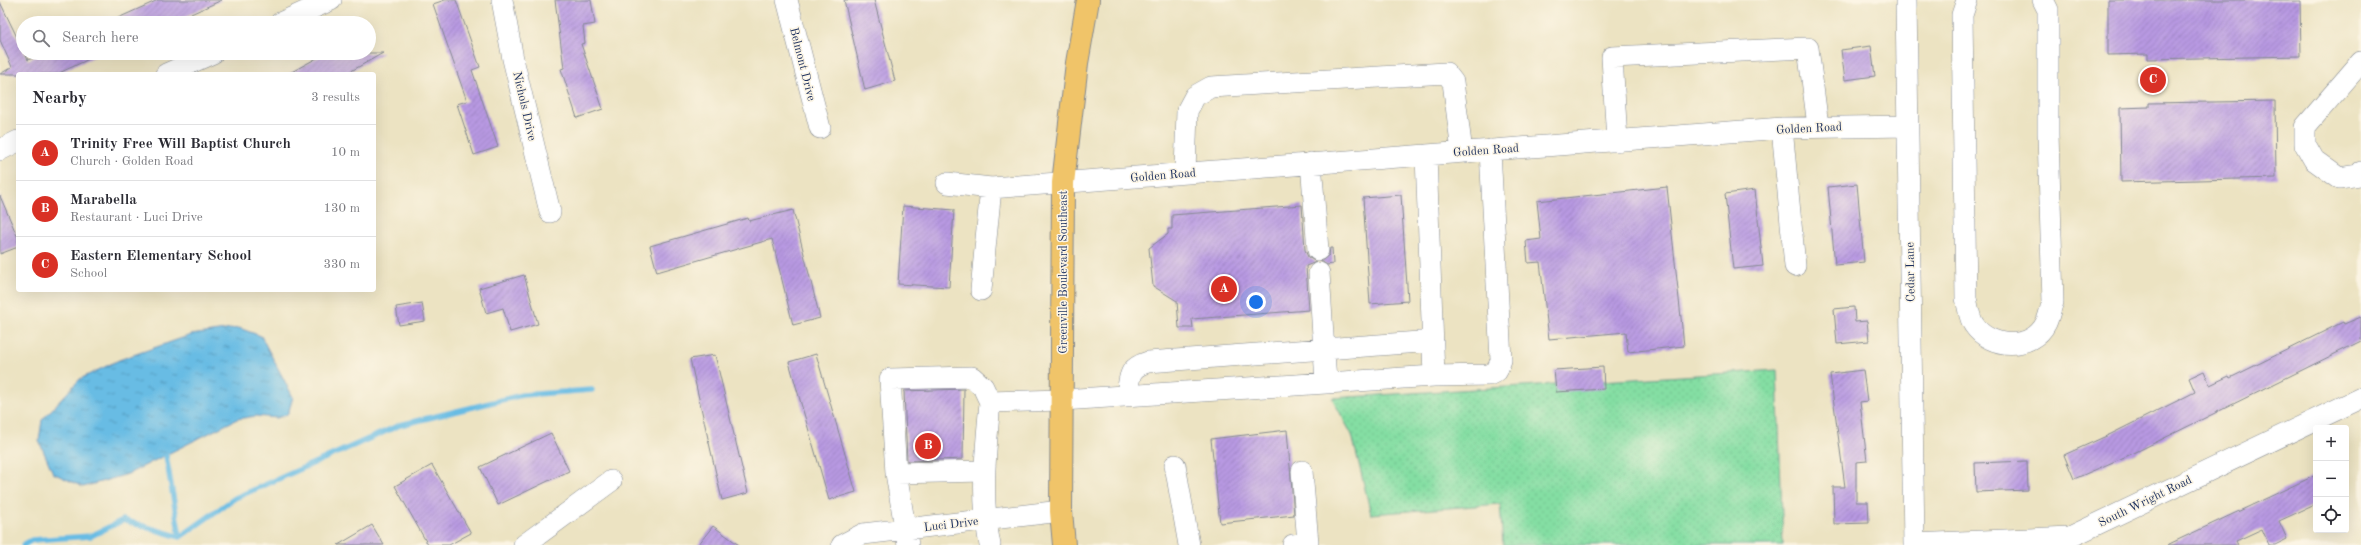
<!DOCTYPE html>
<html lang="en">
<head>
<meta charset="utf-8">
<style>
	:root { --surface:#fff; --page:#f2f2f3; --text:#2b2b33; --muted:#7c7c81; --line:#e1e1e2; --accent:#d93025 }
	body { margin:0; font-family:"Old Standard TT",serif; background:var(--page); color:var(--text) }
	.controls { position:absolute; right:12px; bottom:12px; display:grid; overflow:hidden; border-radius:4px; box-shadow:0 4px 16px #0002 }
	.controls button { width:36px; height:36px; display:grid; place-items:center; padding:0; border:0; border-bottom:1px solid var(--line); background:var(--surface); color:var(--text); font:20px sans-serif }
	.you { position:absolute; left:1256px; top:302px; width:14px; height:14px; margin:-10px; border:3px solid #fff; border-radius:50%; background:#1a73e8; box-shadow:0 0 0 6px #1a73e833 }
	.badge { display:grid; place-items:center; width:26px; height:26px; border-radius:50%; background:var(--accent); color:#fff; font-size:13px; font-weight:700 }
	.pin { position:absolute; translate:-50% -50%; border:2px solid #fff; box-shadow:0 1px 4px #0006 }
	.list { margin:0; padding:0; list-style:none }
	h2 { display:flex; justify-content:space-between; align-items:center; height:52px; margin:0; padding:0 16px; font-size:17px }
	h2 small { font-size:13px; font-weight:400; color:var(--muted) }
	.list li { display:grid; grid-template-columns:26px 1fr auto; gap:12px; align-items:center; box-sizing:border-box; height:56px; padding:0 16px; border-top:1px solid var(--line) }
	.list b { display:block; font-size:15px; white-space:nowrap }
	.list p { margin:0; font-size:13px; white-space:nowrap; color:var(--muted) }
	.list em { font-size:13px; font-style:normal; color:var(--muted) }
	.icon { flex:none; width:22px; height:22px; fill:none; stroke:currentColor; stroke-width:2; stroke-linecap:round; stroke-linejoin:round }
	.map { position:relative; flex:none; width:2361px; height:545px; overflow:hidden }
	.search { position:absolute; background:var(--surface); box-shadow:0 4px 16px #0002; left:16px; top:16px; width:360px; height:44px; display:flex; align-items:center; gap:10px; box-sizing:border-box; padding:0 14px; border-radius:22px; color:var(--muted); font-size:15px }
	.panel { position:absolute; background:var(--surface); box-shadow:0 4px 16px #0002; left:16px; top:72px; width:360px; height:220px; border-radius:4px }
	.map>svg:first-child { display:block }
</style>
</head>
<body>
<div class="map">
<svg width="2361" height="545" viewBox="0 0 2361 545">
	<defs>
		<pattern id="park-dots" width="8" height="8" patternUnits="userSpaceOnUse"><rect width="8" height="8" fill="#84dea3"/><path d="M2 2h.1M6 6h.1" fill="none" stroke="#71bf8f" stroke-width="1.8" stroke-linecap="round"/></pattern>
		<pattern id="water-ripples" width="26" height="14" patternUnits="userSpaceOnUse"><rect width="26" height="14" fill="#68bce4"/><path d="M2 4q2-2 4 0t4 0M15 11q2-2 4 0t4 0" fill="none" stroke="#5599bc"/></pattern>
		<pattern id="building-hatch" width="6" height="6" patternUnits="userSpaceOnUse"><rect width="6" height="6" fill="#b899e2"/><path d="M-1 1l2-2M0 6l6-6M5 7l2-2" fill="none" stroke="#957dba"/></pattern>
	</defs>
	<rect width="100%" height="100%" fill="#fcf5e5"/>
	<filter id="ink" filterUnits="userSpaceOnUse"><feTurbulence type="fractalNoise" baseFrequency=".025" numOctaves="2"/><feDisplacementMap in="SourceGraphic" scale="8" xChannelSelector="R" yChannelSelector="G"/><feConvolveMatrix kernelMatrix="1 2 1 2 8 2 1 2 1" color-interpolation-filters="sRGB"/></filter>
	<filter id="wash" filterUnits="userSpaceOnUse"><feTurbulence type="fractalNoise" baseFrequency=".012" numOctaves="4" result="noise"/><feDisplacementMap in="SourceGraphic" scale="16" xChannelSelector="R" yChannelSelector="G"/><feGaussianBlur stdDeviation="0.9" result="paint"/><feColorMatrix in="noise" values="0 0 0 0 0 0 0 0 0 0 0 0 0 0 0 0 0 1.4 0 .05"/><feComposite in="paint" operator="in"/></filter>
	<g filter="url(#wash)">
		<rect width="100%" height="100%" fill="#ece3c2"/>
		<path fill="url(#park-dots)" stroke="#508680" d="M 1777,370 L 1783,545 L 1503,545 L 1500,504 L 1371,514 L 1352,435 L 1332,398 Z"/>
		<path fill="url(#water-ripples)" stroke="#4276a1" d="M 239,328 L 261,336 L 293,397 L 288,414 L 277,418 L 256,416 L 237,419 L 128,474 L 83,487 L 53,473 L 39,441 L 42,420 L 80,379 L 119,360 L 191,335 Z"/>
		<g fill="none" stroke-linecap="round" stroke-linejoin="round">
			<path stroke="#68bce4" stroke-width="5.5" d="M 166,456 L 180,537
				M 180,537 L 235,498 L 400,425 L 522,395 L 592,390
				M 23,545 L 32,540 L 91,536 L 123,520 L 180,537"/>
		</g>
		<g id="blocks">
			<path fill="url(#building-hatch)" d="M 158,0 L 222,0 L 171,23 L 107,23 Z
				M 445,0 L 456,0 L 480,67 L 472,70 L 498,147 L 474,155 L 457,104 L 467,101 L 433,4 Z
				M 555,0 L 591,0 L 595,24 L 583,26 L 585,43 L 581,44 L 603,109 L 577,118 L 561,69 L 564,68 Z
				M 844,0 L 874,0 L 895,81 L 865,90 Z
				M 2108,0 L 2300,0 L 2301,56 L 2148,59 L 2148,54 L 2108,55 Z
				M 0,2 L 28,60 L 42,53 L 102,53 L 57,74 L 0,74 L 12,67 L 0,40 Z
				M 1871,46 L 1875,76 L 1845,80 L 1841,50 Z
				M 326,53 L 383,53 L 346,74 L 288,74 Z
				M 2275,101 L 2276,178 L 2121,182 L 2120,108 L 2149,107 L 2149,103 Z
				M 1857,184 L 1864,262 L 1835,265 L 1828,187 Z
				M 1667,187 L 1684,346 L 1628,352 L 1626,332 L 1549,339 L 1540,262 L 1528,263 L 1526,241 L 1541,239 L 1537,201 Z
				M 1755,190 L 1763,266 L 1733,269 L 1725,194 Z
				M 1401,195 L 1408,301 L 1370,304 L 1363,198 Z
				M 0,196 L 18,238 L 18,247 L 0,254 Z
				M 1302,205 L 1305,250 L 1308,257 L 1316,262 L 1306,266 L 1309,310 L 1192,319 L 1193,328 L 1179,328 L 1177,301 L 1153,286 L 1149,248 L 1168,234 L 1168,229 L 1172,229 L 1172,215 Z
				M 903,206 L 954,210 L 949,287 L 898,284 Z
				M 793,210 L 820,318 L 793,325 L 772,239 L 657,272 L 650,246 L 748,218 L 749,221 Z
				M 1330,248 L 1332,248 L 1333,264 L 1327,265 L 1321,261 L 1329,255 Z
				M 524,275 L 538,324 L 510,332 L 503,308 L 486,313 L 479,288 Z
				M 422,303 L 425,321 L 399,325 L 396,307 Z
				M 1854,307 L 1855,322 L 1867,321 L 1869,341 L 1837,344 L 1834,309 Z
				M 2361,317 L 2361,341 L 2136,452 L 2074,479 L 2064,455 L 2111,434 L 2195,392 L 2189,378 L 2204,371 L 2210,385 L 2229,376 L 2230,378 L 2343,322 L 2344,324 Z
				M 816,354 L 856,492 L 829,500 L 789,362 Z
				M 715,355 L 748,493 L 722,500 L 690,359 Z
				M 1603,367 L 1604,389 L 1556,392 L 1554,370 Z
				M 1863,370 L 1867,401 L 1860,402 L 1867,461 L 1856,462 L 1856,502 L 1868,502 L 1869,523 L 1834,524 L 1833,487 L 1845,487 L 1830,374 Z
				M 964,389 L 963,459 L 907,461 L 904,391 Z
				M 1287,430 L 1294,515 L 1220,523 L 1211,439 Z
				M 551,433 L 569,471 L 498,505 L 480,467 Z
				M 2027,461 L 2028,490 L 1976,492 L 1975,463 Z
				M 432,465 L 471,533 L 449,545 L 428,545 L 395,486 Z
				M 2316,475 L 2316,504 L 2279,521 L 2287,539 L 2275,545 L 2269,545 L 2262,529 L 2236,541 L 2238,545 L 2167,545 Z
				M 372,525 L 384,545 L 338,545 Z
				M 713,526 L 739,545 L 698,545 Z"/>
		</g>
	</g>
	<g filter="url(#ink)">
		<use href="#blocks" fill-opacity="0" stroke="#848990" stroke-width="1"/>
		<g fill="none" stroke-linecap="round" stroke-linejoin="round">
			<defs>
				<path id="minor" d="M 502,0 L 513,59 L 550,212
					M 787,0 L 820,128
					M 1906,0 L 1914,545
					M 1967,0 L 1962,15 L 1966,298 C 1968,306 1969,318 1974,325 C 1990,349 2032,351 2046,323 C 2049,317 2050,309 2053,302 L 2048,134 L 2048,10 L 2043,0
					M 280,23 L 331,0
					M 2361,62 L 2305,127 L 2305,144 L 2314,160 L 2339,178 L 2359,175 L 2361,172
					M 166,74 L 213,53
					M 1782,128 L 1795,266
					M 1617,141 L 1612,57 L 1808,48 L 1818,126
					M 0,150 L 18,141
					M 1426,155 L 1434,376 L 1489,375 L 1497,371 L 1501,360 L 1490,150
					M 1311,163 L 1318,250
					M 1185,172 L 1187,111 L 1195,96 L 1211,87 L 1446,73 L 1453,82 L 1462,152
					M 947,183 L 991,188
					M 1319,273 L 1326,382
					M 981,290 L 991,188 L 1782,128 L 1908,126
					M 1127,394 C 1130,376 1128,368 1148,362 L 1433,341
					M 1175,465 L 1189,545
					M 984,471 L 896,473 L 890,379 L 972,377 L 983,387 L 990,402
					M 896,473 L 908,545
					M 1914,544 L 2070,537 L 2361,398
					M 524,545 L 611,481
					M 842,545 L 863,534 L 1061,511
					M 990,545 C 980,497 986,450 990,402 L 1062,400 L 1434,376
					M 1293,545 L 1308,543 L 1302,471"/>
				<path id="highway" d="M 1064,545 L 1061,511 L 1063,183 L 1077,63 L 1088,0"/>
			</defs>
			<use href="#minor" stroke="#848990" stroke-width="22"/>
			<use href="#highway" stroke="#848990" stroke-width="24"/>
			<use href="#minor" stroke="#fff" stroke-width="21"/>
			<use href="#highway" stroke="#f0c469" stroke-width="22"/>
		</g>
	</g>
	<g text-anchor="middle" stroke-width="3" stroke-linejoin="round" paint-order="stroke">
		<g font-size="12" fill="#1b2f5e" stroke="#fcf5e5">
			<text transform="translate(803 64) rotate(76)" y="4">Belmont Drive</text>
			<text transform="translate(525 106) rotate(77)" y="4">Nichols Drive</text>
			<text transform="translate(1809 128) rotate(-3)" y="4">Golden Road</text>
			<text transform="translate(1486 150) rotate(-4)" y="4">Golden Road</text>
			<text transform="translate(1163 175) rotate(-5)" y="4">Golden Road</text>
			<text transform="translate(1063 272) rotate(-90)" y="4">Greenville Boulevard Southeast</text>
			<text transform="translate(1910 272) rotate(-91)" y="4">Cedar Lane</text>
			<text transform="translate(2145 501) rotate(-26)" y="4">South Wright Road</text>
			<text transform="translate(951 524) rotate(-7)" y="4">Luci Drive</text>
		</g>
	</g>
</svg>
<div class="controls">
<button>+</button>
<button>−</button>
<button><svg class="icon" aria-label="locate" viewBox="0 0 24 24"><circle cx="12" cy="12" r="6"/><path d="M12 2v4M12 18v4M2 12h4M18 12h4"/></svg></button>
</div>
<div class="you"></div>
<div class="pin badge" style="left:1224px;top:289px">A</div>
<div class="pin badge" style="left:928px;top:446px">B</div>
<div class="pin badge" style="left:2153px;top:80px">C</div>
<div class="search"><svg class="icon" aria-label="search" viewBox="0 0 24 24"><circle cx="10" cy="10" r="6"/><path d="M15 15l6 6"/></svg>Search here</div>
<section class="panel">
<h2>Nearby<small>3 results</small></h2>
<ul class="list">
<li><span class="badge">A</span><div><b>Trinity Free Will Baptist Church</b><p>Church · Golden Road</p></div><em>10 m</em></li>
<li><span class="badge">B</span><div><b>Marabella</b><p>Restaurant · Luci Drive</p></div><em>130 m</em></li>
<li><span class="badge">C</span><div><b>Eastern Elementary School</b><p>School</p></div><em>330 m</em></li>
</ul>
</section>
</div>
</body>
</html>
